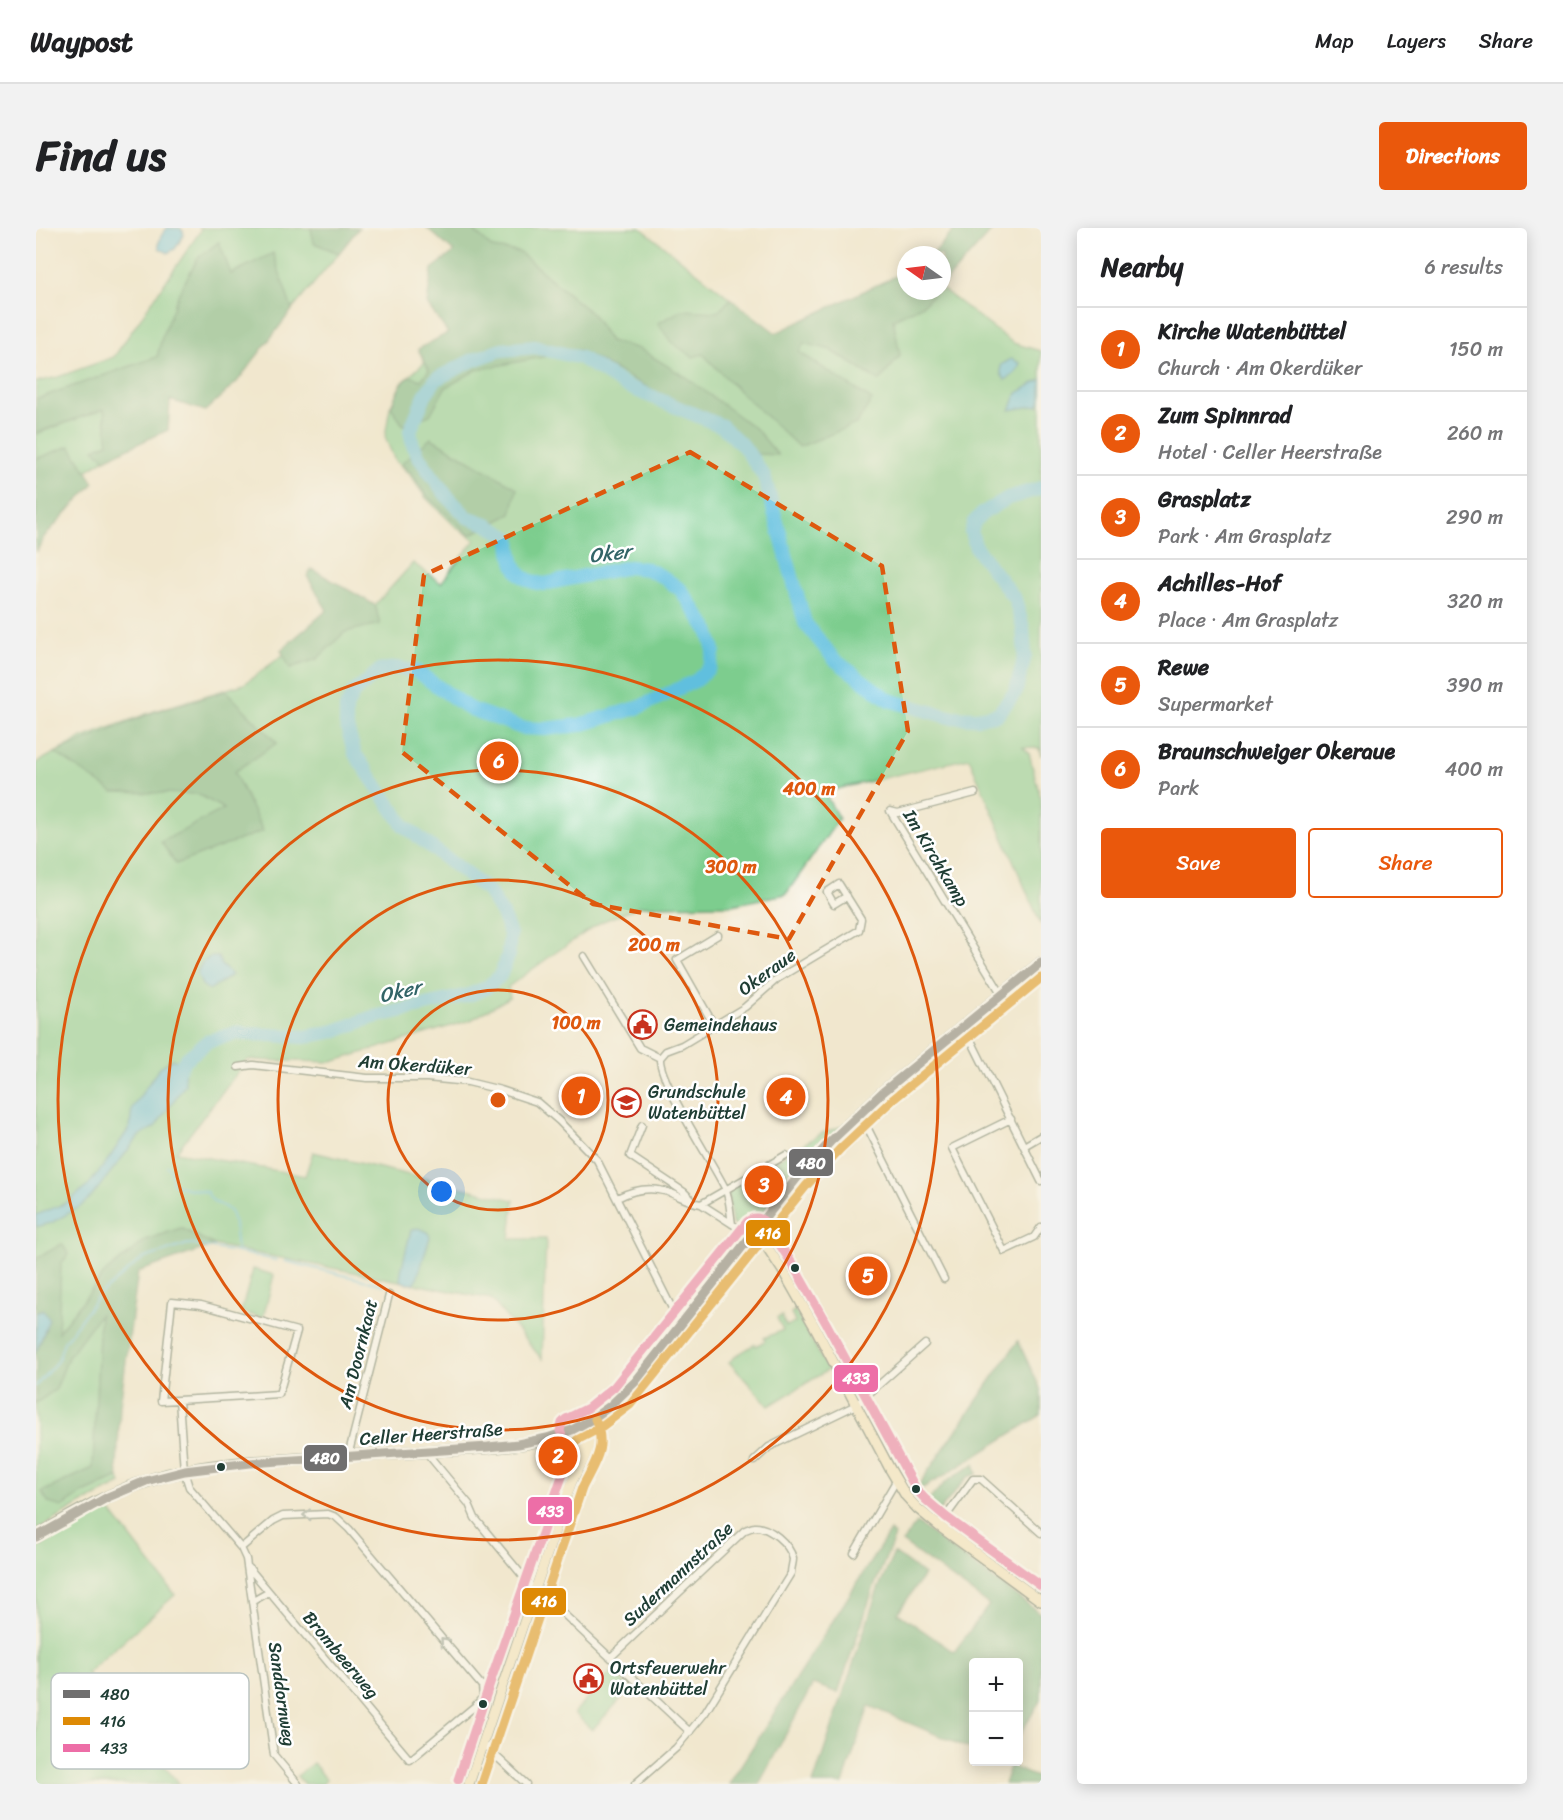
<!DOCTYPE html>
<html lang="en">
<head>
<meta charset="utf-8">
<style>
	:root { --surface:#fff; --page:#f2f2f2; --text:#202124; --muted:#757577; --line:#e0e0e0; --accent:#ea580c }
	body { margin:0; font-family:Sriracha,sans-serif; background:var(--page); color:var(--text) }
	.controls { position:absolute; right:18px; bottom:18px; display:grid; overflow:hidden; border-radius:6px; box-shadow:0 3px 15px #0003 }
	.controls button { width:54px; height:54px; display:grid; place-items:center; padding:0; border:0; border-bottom:2px solid var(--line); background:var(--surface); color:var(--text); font:30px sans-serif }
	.compass { position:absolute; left:861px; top:18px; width:54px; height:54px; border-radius:50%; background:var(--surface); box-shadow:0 3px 15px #0003; rotate:284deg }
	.you { position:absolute; left:406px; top:964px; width:21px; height:21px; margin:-15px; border:4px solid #fff; border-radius:50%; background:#1a73e8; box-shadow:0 0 0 9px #1a73e833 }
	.badge { display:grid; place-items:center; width:39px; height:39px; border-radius:50%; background:var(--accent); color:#fff; font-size:20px; font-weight:700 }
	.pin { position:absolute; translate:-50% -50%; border:3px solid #fff; box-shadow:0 2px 6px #0006 }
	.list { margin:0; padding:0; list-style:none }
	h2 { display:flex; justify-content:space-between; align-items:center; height:78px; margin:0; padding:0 24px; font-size:26px }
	h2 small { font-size:20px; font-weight:400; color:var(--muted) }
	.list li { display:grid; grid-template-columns:39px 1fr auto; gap:18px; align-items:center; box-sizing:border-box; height:84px; padding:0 24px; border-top:2px solid var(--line) }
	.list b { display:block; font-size:22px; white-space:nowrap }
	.list p { margin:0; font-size:20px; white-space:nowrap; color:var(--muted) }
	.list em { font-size:20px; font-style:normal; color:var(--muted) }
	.actions { display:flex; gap:12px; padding:18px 24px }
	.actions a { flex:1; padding:14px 0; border:2px solid var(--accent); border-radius:6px; text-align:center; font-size:21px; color:var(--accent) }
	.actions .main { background:var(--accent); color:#fff }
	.map { position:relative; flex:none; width:1005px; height:1556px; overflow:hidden; border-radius:6px }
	header { display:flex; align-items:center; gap:36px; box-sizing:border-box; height:84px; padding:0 30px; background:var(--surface); border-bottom:2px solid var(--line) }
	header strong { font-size:28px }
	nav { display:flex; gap:33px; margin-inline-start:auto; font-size:21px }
	.intro { display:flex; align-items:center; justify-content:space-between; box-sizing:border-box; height:144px; padding:0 36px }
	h1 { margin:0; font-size:42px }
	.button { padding:15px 27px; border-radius:6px; background:var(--accent); color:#fff; font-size:21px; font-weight:700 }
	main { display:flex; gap:36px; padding:0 36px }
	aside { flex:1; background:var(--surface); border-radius:6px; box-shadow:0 3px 15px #0003 }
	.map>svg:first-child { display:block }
</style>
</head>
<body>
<header>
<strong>Waypost</strong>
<nav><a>Map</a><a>Layers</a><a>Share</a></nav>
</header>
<div class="intro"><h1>Find us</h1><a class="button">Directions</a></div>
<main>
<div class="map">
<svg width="1005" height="1556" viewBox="0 0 1005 1556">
	<rect width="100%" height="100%" fill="#fff"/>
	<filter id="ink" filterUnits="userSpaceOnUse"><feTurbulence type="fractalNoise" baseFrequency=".0167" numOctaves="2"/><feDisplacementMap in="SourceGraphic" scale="12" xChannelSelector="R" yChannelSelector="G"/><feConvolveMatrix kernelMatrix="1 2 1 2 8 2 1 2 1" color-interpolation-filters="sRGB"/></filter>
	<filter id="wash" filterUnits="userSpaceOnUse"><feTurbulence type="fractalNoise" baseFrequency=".008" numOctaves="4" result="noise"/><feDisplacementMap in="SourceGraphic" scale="24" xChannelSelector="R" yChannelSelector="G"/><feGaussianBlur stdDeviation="1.35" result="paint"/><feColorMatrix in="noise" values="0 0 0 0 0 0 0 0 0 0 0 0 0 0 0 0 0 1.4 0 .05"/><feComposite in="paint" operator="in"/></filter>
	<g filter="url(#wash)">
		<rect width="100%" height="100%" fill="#f1e7ce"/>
		<path fill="#7dcd8e" stroke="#4e8561" stroke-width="1.5" d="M 163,0 L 275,0 L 278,15 L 303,25 L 256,82 L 237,26 L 194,46 L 183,14 L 162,30 L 143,65 L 127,106 L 121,129 L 0,171 L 0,154 L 22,149 L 78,129 L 165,2 Z
			M 435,0 L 605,0 L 695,71 L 687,78 L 763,122 L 768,114 L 795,122 L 843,153 L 864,128 L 857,91 L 885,78 L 901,63 L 906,63 L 906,61 L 977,115 L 1005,123 L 1005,528 L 1003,520 L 987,519 L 993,525 L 1005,572 L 1005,697 L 933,530 L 788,564 L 803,591 L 750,666 L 696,677 L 604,678 L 565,694 L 519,725 L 472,759 L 474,769 L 435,792 L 296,834 L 211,832 L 140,924 L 269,948 L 277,924 L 478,972 L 474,1011 L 510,1011 L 506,1131 L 455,1071 L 178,1017 L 145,1000 L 110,1012 L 69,1045 L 21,1105 L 26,1016 L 0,1031 L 0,535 L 46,510 L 118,483 L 208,456 L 299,388 L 341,383 L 339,377 L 377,335 L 405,355 L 439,312 L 420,299 L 390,270 L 374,247 L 359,233 L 349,209 L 354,179 L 365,156 L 418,107 L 598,120 L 574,113 L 556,86 L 483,24 L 456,20 Z
			M 68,181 L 72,215 L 59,221 L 69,231 L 50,243 L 34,218 L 0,231 L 0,206 Z
			M 812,896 L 715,1008 L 696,996 L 691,962 L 786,905 Z
			M 217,1041 L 238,1047 L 227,1090 L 205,1084 Z
			M 759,1082 L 792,1142 L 733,1178 L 693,1134 L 701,1127 L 719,1116 L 720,1118 L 729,1113 L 728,1110 L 747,1102 L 741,1090 L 746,1088 L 750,1098 L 759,1095 L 755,1085 Z
			M 64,1084 L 57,1240 L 6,1264 L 26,1279 L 47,1265 L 83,1249 L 85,1256 L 45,1276 L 0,1303 L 0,1175 L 20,1161 L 32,1129 Z
			M 72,1280 L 139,1367 L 51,1445 L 143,1556 L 0,1556 L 0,1321 L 26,1305 Z
			M 576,1443 L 594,1461 L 556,1502 L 538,1485 Z
			M 277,1535 L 291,1552 L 286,1556 L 268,1556 L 261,1548 Z"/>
		<path fill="#66b079" stroke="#427656" stroke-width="1.5" d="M 275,0 L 323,0 L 303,25 L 278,15 Z
			M 391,0 L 435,0 L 456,20 L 483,24 L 556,86 L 574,113 L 604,121 L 651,150 L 721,202 L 742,227 L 721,226 L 688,193 L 633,171 L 543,122 L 440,142 L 409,160 L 394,187 L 367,197 L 355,179 L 365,157 L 374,148 L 385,152 L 393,142 L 382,121 L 412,105 L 391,76 L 396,41 L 418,24 Z
			M 920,0 L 958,0 L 906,58 L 906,27 L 896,27 Z
			M 183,14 L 195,46 L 237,25 L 256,82 L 201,154 L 169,183 L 134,172 L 132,202 L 69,231 L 58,221 L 72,215 L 68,181 L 0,205 L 0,171 L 121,129 L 127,106 L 143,65 L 162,30 Z
			M 870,43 L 870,63 L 901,63 L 885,78 L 857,91 L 864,128 L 843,153 L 795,122 L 768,115 L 763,124 L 836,172 L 820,196 L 763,219 L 696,156 L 667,126 L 657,129 L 635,114 L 622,95 L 646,82 L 681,84 L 695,71 L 740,105 Z
			M 395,210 L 481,260 L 475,286 L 434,307 L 391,268 L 376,246 L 365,236 Z
			M 34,218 L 58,255 L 8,309 L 0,325 L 0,231 Z
			M 276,341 L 339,377 L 344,396 L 309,404 L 281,431 L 254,440 L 245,422 L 291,382 L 271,348 Z
			M 190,463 L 241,515 L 198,544 L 227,603 L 140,636 L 125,614 L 188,581 L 162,566 L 77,564 L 19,525 L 118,484 Z
			M 145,1000 L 178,1017 L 102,1044 L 84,1178 L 81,1240 L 83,1249 L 47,1265 L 26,1279 L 13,1275 L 6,1264 L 57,1240 L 64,1086 L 32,1129 L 20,1161 L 0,1175 L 0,1125 L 10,1101 L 7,1082 L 0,1085 L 0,1031 L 26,1016 L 33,1026 L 25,1036 L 22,1104 L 69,1045 L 110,1012 Z
			M 982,1113 L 1005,1162 L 1005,1187 L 906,1249 L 877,1265 Z
			M 938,1236 L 941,1246 L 931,1249 L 905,1281 L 894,1284 L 890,1281 L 888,1276 L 911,1253 Z
			M 881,1295 L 1005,1386 L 1005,1471 L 983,1508 L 982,1434 L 938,1434 L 937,1522 L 833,1478 L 807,1556 L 777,1556 L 842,1361 L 858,1325 L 888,1347 L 862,1385 L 918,1424 L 953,1377 L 866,1314 Z
			M 854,1303 L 859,1308 L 838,1359 L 802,1465 L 777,1456 L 723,1556 L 693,1556 Z
			M 974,1538 L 1005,1551 L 1004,1556 L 968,1556 Z"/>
		<path fill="#60bfde" stroke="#407e89" stroke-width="1.5" d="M 131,0 L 144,0 L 147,3 L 148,7 L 139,21 L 132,25 L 123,20 C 122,11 126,6 131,0 Z
			M 975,131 L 984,135 C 982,145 976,148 969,152 L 965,146 L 965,137 Z
			M 1005,151 L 1005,171 L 1003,177 L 974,182 L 981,165 Z
			M 174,729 L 182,729 L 185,737 L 196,747 L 173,762 L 166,757 L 161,745 L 166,735 Z
			M 137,831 L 148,840 L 149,857 L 119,899 L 104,907 L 56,968 L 44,979 L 15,995 L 0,999 L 0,987 L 30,975 L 52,958 L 74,929 L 94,899 L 96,880 L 124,839 Z
			M 382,1000 L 392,1004 L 394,1009 L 381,1051 L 378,1056 L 371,1056 L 364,1052 L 365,1043 L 375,1002 Z
			M 7,1082 L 13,1091 L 0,1125 L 0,1085 Z"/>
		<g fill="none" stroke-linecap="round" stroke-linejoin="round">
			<path stroke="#60bfde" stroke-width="2" d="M 131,938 L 134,941 L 137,955 L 145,959 L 171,964 C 177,979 188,974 195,985 C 198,989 200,1014 201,1022
				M 249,1033 L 348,1057
				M 0,1158 L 22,1132 L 28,1114 L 62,1068 L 106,1031 L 152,1016 L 201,1024 L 240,1032"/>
			<path stroke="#60bfde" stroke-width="14" d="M 134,853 L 150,831 L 172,813 L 200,805 L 269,809 L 299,803 L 334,790 L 433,767 L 450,760 L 464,748 L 472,728 L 474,706 L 466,686 L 452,663 L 368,598 L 319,526 L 310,496 L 310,480 L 318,464 L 343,443 L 359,440 L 380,443 L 432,480 L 486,500 L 509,501 L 543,497 L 601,480 L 661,452 L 674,439 L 678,422 L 672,402 L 645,362 L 627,349 L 611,341 L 593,339 L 508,356 C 479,353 475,336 474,310 L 448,295 L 431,289 L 410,267 L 384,231 L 377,217 L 374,203 L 389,167 L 400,151 L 437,132 L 465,122 L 499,119 L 545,130 L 588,157 L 686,198 L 708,219 L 728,248 L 769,395 L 799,432 L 853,472 L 913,489 L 941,490 L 962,486 L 980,463 L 989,427 L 987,400 L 979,371 L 940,320 L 935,304 L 938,294 L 947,285 L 972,270 L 1005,260"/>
		</g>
	</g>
	<g filter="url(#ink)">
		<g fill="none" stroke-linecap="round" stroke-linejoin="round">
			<defs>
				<path id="minor" d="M 939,565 L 862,585 L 854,583 L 966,767
					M 548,728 L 604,820 L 624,830 C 622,852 677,935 689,960 C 694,970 694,985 696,996
					M 928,798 L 1005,953
					M 679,799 L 641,732 L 682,707
					M 624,830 L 630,823 L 646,817 L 709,779 L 741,751 L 823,702 L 825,691 L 803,656 L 791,664 L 798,676 L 811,668
					M 202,839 L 217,837 L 331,850 L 391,850 L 432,854 L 465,862 L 501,874 L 523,893 L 561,932 L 644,1096
					M 824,885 L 908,1051
					M 975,891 L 916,920 L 968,1023 L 998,1009 L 1005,999
					M 606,897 L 594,928 L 648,964 L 656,972
					M 988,918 L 1005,908
					M 581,970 C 595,963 612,959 628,963 C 641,966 651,974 665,976 L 715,1008
					M 665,976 L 750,927
					M 136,1074 L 165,1077 L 261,1103 L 243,1166 L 125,1173 Z
					M 143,1172 L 148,1243 L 153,1259 L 205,1320 L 210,1331 L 238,1527 L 262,1556
					M 390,1224 L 433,1276 L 439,1290 L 499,1363 L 517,1376 L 654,1504
					M 312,1228 L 353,1067
					M 718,1233 L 733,1219 L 820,1177 L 889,1116
					M 903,1298 L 937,1251 L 945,1251 L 1005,1305
					M 205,1320 L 237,1293 L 247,1288 L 292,1286 L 300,1289 L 313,1301 L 446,1458 L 447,1469 L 439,1478 L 374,1532 L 213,1340
					M 818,1325 L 860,1253
					M 217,1373 L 233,1364
					M 574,1430 L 709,1302 C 710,1302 716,1299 718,1299 C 733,1298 754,1316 757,1331 C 757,1335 755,1340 755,1345 L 669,1485 L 640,1520 L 599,1556
					M 447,1516 L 490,1556"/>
				<path id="secondary" d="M 720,1002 L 747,1043 L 780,1101 L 854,1241 L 870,1268 L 881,1280 L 903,1298 L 1005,1373
					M 536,1201 L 544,1216 L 543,1233
					M 433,1556 L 535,1256 C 544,1234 562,1219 548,1196"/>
				<path id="primary" d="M 0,1309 C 47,1280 95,1253 149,1243 C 184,1236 218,1234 253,1232 C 305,1228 357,1226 408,1222 C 447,1220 488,1219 525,1206 C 555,1195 578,1177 599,1154 L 761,950 L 795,913 L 847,864 L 1005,735"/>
			</defs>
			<use href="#minor" stroke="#68786a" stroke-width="9"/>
			<use href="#secondary" stroke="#68786a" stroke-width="12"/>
			<use href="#primary" stroke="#68786a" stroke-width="14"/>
			<use href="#minor" stroke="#fff" stroke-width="6"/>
			<use href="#secondary" stroke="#f8e8c3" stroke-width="9"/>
			<use href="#primary" stroke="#edc569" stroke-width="10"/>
			<defs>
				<path id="bus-1" d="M 0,1309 L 72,1269 L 110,1253 L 149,1243 L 214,1235 L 452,1219 L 482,1216 L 511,1210 L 536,1202 L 556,1191 L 574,1178 L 599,1154 L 761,950 L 795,913 L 847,864 L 1005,735"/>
				<path id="bus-2" d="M 541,1212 L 564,1200 L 594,1177 L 770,958 L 804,921 L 855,873 L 1005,750
					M 446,1556 L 546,1260 C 558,1235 572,1220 559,1191"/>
				<path id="bus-3" d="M 422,1552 L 456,1449 L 530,1237 L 532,1222 L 524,1203 L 526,1195 L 530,1191 L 552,1180 L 578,1159 L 711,994 C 717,989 723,989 729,994 L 757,1037 L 790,1095 L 880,1261 L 889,1271 L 910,1289 L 1005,1358"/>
			</defs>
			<use href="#bus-1" stroke="#fff" stroke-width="14"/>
			<use href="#bus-2" stroke="#fff" stroke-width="14"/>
			<use href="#bus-3" stroke="#fff" stroke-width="14"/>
			<use href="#bus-1" stroke="#706f6f" stroke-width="9"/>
			<use href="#bus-2" stroke="#de8a05" stroke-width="9"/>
			<use href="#bus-3" stroke="#ed6ea7" stroke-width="9"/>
		</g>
		<defs><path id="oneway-chevron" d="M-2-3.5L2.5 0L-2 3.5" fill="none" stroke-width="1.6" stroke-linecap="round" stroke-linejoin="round" transform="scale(1.5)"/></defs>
		<g stroke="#8f9e9a">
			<use href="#oneway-chevron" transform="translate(271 1287) rotate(177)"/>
			<use href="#oneway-chevron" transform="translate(408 1413) rotate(-130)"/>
		</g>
	</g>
	<path d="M0 0H1005V1556H0ZM 654,224 L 846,338 L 872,503 L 753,711 L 557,676 L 366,524 L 388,347 Z" fill="#f1e7ce" fill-opacity=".55" fill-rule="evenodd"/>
	<path fill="none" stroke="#de580e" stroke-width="4.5" stroke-dasharray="12 8" stroke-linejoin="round" d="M 654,224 L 846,338 L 872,503 L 753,711 L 557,676 L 366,524 L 388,347 Z"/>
	<g fill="none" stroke="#de580e" stroke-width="3">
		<circle cx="462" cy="872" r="110"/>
		<circle cx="462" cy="872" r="220"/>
		<circle cx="462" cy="872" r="330"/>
		<circle cx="462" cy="872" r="440"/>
	</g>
	<defs>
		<symbol id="civic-ring" viewBox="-11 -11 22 22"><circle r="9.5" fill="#fff" stroke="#c8321e" stroke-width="1.5"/><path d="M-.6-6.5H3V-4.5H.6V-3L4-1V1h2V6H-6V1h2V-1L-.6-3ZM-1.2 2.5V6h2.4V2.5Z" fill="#c8321e"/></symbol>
		<symbol id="school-ring" viewBox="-11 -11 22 22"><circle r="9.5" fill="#fff" stroke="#c8321e" stroke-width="1.5"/><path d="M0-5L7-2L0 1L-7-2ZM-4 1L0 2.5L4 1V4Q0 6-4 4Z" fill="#c8321e"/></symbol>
	</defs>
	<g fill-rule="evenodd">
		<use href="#civic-ring" x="590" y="780" width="33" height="33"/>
		<use href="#school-ring" x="574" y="858" width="33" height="33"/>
		<use href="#civic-ring" x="536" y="1434" width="33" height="33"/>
	</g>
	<g fill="#1f3d34" stroke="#fff" stroke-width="2">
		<circle cx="759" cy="1040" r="5"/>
		<circle cx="185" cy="1239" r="5"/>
		<circle cx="880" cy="1261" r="5"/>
		<circle cx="447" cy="1476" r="5"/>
	</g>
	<g text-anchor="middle" stroke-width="5" stroke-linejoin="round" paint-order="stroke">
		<g font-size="18" fill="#1f3d34" stroke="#fff">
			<text transform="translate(900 630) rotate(59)" y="6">Im Kirchkamp</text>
			<text transform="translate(731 744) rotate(-36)" y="6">Okeraue</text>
			<text transform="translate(379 837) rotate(4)" y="6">Am Okerdüker</text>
			<text transform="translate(322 1126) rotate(-76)" y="6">Am Doornkaat</text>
			<text transform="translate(395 1206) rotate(-4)" y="6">Celler Heerstraße</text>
			<text transform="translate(642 1346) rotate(-43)" y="6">Sudermannstraße</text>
			<text transform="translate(305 1427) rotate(50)" y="6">Brombeerweg</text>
			<text transform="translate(246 1466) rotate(82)" y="6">Sanddornweg</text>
		</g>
		<g font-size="18" fill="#1f3d34" stroke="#fff" text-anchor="start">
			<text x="628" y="803">Gemeindehaus</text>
			<text x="612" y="870">Grundschule<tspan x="612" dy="21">Watenbüttel</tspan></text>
			<text x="574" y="1446">Ortsfeuerwehr<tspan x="574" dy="21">Watenbüttel</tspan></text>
		</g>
		<g font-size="20" font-style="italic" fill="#326467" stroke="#fff">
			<text transform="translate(574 325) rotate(-7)" y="7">Oker</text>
			<text transform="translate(364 763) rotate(-13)" y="7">Oker</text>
		</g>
	</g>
	<rect x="15" y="1445" width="198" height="96" rx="9" fill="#fff" stroke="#bcc5c2" stroke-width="1.5"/>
	<rect x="27" y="1462" width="27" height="8" fill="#706f6f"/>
	<rect x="27" y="1489" width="27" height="8" fill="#de8a05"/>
	<rect x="27" y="1516" width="27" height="8" fill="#ed6ea7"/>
	<g font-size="16" fill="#1f3d34">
		<text x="64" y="1472">480</text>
		<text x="64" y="1499">416</text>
		<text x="64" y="1526">433</text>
	</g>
	<circle cx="462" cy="872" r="9" fill="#de580e" stroke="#fff" stroke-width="3"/>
	<g font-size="18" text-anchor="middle" font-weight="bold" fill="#de580e" stroke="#fff" stroke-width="5" stroke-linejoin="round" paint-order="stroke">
		<text x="773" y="567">400 m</text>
		<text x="695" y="645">300 m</text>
		<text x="618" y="723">200 m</text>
		<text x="540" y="801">100 m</text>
	</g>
	<g stroke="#fff" stroke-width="2">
		<rect x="752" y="920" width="46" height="29" rx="6" fill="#706f6f"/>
		<rect x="709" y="991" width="46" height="28" rx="6" fill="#de8a05"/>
		<rect x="797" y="1136" width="46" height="29" rx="6" fill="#ed6ea7"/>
		<rect x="267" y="1216" width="45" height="28" rx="6" fill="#706f6f"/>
		<rect x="491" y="1268" width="46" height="29" rx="6" fill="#ed6ea7"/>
		<rect x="485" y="1359" width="46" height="29" rx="6" fill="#de8a05"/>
	</g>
	<g font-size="16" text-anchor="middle" font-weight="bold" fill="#fff">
		<text x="775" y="941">480</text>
		<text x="732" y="1011">416</text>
		<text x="820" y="1156">433</text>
		<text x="289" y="1236">480</text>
		<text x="514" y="1289">433</text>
		<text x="508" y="1379">416</text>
	</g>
</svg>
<div class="controls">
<button>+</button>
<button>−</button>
</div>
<svg class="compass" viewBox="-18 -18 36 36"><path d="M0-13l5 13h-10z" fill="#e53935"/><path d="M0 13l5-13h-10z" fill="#757577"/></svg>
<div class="you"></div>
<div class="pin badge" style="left:545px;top:868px">1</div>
<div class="pin badge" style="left:522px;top:1228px">2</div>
<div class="pin badge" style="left:728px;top:957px">3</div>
<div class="pin badge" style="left:750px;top:869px">4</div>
<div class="pin badge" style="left:832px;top:1048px">5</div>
<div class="pin badge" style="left:463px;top:533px">6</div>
</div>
<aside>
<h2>Nearby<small>6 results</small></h2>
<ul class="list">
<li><span class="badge">1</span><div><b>Kirche Watenbüttel</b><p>Church · Am Okerdüker</p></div><em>150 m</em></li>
<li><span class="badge">2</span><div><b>Zum Spinnrad</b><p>Hotel · Celler Heerstraße</p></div><em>260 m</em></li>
<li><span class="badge">3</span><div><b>Grasplatz</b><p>Park · Am Grasplatz</p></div><em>290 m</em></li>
<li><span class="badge">4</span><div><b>Achilles-Hof</b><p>Place · Am Grasplatz</p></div><em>320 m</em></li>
<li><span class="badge">5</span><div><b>Rewe</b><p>Supermarket</p></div><em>390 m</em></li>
<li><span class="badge">6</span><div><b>Braunschweiger Okeraue</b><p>Park</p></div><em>400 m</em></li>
</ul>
<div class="actions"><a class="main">Save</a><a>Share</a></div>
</aside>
</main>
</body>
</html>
